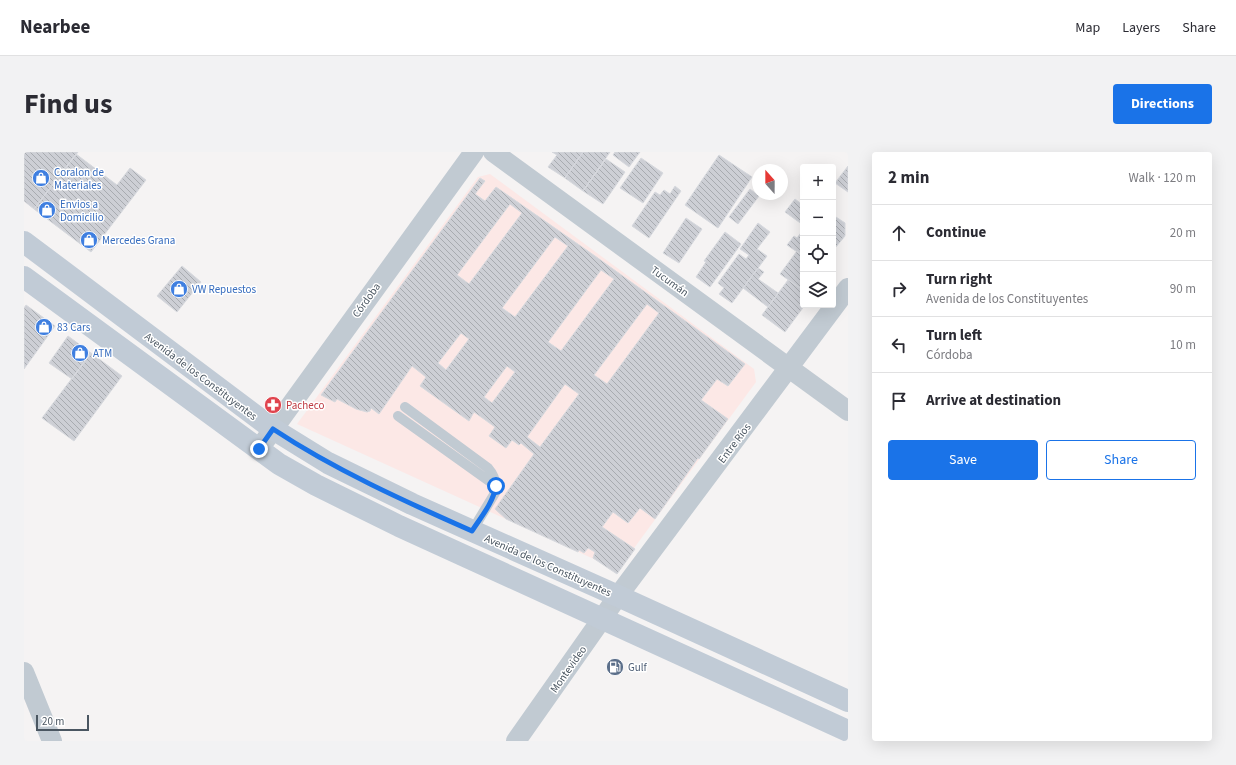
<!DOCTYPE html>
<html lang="en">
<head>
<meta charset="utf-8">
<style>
	:root { --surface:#fff; --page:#f2f2f3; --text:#2b2b33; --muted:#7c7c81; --line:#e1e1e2; --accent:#1a73e8 }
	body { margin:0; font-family:"Source Sans 3",sans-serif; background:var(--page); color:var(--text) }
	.controls { position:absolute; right:12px; top:12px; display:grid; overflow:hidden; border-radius:4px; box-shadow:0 4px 16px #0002 }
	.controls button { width:36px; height:36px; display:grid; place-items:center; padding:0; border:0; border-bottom:1px solid var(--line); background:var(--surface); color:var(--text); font:20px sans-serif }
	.compass { position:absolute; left:728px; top:12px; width:36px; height:36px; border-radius:50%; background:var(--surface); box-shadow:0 4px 16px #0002; rotate:339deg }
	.scale { position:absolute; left:12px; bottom:10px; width:53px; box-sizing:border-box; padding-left:4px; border:2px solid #4a5661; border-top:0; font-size:11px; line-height:14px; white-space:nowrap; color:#4a5661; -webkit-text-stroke:3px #fff; paint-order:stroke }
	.stop { position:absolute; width:12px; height:12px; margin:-9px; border:3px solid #1a73e8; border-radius:50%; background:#fff }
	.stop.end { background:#1a73e8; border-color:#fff; box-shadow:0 1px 4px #0008 }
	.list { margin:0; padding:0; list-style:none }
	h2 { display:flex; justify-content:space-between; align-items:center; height:52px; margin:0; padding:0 16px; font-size:17px }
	h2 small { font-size:13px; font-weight:400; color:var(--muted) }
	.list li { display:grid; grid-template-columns:26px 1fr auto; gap:12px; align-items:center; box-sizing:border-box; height:56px; padding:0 16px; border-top:1px solid var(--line) }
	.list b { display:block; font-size:15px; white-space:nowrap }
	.list p { margin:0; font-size:13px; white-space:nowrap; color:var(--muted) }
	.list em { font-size:13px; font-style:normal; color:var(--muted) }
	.actions { display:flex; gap:8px; padding:12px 16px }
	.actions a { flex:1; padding:9px 0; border:1px solid var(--accent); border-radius:4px; text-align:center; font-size:14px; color:var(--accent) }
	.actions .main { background:var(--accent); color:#fff }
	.icon { flex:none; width:22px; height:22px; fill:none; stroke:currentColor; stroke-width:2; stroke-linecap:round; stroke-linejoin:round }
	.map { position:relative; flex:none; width:824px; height:589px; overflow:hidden; border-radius:4px }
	header { display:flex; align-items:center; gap:24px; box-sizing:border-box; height:56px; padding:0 20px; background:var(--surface); border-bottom:1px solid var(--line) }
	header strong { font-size:19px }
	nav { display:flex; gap:22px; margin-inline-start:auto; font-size:14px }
	.intro { display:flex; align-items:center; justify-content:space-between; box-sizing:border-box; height:96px; padding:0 24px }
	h1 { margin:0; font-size:28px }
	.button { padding:10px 18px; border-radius:4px; background:var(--accent); color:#fff; font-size:14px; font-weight:700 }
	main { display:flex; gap:24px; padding:0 24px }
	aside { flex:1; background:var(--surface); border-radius:4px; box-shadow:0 4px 16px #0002 }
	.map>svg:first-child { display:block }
</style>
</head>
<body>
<header>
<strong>Nearbee</strong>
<nav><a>Map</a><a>Layers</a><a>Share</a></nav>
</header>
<div class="intro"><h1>Find us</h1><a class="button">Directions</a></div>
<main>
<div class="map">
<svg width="824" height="589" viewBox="0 0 824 589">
	<defs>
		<pattern id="building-back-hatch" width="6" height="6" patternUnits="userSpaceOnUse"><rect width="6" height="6" fill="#cdcfd5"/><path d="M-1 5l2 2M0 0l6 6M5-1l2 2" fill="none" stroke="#a8abb0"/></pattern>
	</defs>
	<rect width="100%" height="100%" fill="#f5f3f3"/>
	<path fill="#fce8e6" d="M 466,22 L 730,217 L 732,230 L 594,418 L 273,272 L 454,25 Z"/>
	<path fill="url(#building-back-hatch)" stroke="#d7d9de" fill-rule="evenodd" d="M 0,0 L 54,0 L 10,57 L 0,49 Z
		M 528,0 L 559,0 L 541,26 L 524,15 L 533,3 Z
		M 559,0 L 586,0 L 559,39 L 541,26 Z
		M 591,0 L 616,0 L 605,15 L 589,3 Z
		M 52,2 L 93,33 L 106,16 L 122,28 L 67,100 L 10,57 Z
		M 695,3 L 728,25 L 694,76 L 661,53 Z
		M 617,6 L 639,21 L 619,51 L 596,36 Z
		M 582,7 L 601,20 L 579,52 L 559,39 Z
		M 824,14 L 824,40 L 811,31 Z
		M 456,26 L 461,29 L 451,42 L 461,49 L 472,35 L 571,104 L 721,212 L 704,234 L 693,227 L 677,248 L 704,267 L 675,307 L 674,306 L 631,367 L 616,356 L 604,371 L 589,360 L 578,375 L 611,397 L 593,422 L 569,406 L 571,400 L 564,396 L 560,401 L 555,398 L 554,400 L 482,367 L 471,357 L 510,302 L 497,291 L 495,293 L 488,288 L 482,296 L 465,284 L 471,275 L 450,260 L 445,269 L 396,234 L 402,225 L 388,214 L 355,262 L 347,256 L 346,259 L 343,260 L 332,257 L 313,247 L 311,250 L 297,243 ZM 486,52 L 498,61 L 445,132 L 433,123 ZM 531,85 L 544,94 L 491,165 L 478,156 ZM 577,118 L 590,127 L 537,199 L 524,190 ZM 623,152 L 635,161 L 583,232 L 570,223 ZM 437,181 L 445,187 L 422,218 L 414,211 ZM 483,214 L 491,220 L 468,251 L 460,245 ZM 541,232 L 555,242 L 516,295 L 503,285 Z
		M 651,34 L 657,39 L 625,86 L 608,74 L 631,40 L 636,43 L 640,38 L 646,42 Z
		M 726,37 L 735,44 L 714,72 L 705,65 Z
		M 771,47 L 779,53 L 779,73 L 761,60 Z
		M 809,63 L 821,71 L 821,84 L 811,96 L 809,94 Z
		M 662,66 L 678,77 L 655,111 L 639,101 Z
		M 734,71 L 746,80 L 733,97 L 743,104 L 708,151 L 695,142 L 700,136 L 694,131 L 715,102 L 722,107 L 725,103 L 716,97 Z
		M 779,78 L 779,104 L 763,93 L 770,84 L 773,86 Z
		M 701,80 L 717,92 L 686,135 L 672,125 L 682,110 L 680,109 Z
		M 773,99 L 779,104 L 779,138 L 756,122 Z
		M 158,114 L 177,130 L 153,160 L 133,144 Z
		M 734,116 L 740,120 L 734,127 L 754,141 L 744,155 L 719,136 Z
		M 764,128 L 779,138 L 779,153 L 781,153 L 761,180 L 738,163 Z
		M 2,153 L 31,174 L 0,217 L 0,156 Z
		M 44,184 L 67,201 L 48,227 L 25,211 Z
		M 67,201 L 98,224 L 50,289 L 18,266 Z"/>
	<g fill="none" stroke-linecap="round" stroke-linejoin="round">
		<path stroke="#c1cad2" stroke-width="10" d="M 381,255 L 464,316 C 471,324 473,331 471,341 L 448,379
			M 374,264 L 472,334"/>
		<path stroke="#c1cad2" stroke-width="20" d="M 469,0 L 824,259
			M 235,297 L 450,0
			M 0,520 L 28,589
			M 492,589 L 594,444 L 824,136"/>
		<path stroke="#c1cbd6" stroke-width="22" d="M 0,90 L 249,277 L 304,311 L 388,352 L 594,444 L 824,549
			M 0,125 L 255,312 L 292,333 L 375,374 L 824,579"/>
	</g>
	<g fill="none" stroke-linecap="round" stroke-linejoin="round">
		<path stroke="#1a73e8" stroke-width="5" d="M 235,297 L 249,277 C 311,318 380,349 448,379 C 457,365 469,351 472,334"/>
	</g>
	<defs>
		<symbol id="shop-disc" viewBox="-11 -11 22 22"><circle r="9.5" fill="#3f7fe0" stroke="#fff"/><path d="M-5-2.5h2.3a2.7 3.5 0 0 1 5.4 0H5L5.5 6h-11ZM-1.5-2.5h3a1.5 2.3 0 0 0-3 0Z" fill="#fff"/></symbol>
		<symbol id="pharmacy-disc" viewBox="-11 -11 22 22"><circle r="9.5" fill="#e0444e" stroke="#fff"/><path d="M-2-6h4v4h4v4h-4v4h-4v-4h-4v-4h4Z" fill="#fff"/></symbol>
		<symbol id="fuel-disc" viewBox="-11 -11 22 22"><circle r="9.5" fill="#5c6f8a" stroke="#fff"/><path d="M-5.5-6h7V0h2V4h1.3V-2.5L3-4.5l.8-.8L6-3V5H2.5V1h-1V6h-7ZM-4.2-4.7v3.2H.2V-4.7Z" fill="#fff"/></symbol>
	</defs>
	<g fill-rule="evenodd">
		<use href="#shop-disc" x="7" y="16" width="20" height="20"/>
		<use href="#shop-disc" x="13" y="48" width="20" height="20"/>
		<use href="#shop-disc" x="55" y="78" width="20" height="20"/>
		<use href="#shop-disc" x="145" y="127" width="20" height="20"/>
		<use href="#shop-disc" x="10" y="165" width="20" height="20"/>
		<use href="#shop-disc" x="46" y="191" width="20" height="20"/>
		<use href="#pharmacy-disc" x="239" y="243" width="20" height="20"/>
		<use href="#fuel-disc" x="581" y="505" width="20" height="20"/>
	</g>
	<g text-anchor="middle" stroke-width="3" stroke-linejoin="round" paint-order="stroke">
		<g font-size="11" fill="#366cbe" stroke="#fff" text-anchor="start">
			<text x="30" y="24">Coralon de<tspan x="30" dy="13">Materiales</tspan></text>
			<text x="36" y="56">Envios a<tspan x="36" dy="13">Domicilio</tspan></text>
			<text x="78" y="92">Mercedes Grana</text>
			<text x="168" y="141">VW Repuestos</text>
			<text x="33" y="179">83 Cars</text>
			<text x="69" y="205">ATM</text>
		</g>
		<g font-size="11" fill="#4a5661" stroke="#fff">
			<text transform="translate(646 129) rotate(36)" y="4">Tucumán</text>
			<text transform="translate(342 148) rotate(-54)" y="4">Córdoba</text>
			<text transform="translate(177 224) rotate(37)" y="4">Avenida de los Constituyentes</text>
			<text transform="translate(710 291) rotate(-53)" y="4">Entre Ríos</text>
			<text transform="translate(524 413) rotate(24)" y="4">Avenida de los Constituyentes</text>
			<text transform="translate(544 517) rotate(-55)" y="4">Montevideo</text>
		</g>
		<g font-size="11" fill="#be3a42" stroke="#fff" text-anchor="start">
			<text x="262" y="257">Pacheco</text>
		</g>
		<g font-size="11" fill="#4e5e75" stroke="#fff" text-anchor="start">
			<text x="604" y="519">Gulf</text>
		</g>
	</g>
</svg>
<div class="controls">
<button>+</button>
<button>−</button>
<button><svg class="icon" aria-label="locate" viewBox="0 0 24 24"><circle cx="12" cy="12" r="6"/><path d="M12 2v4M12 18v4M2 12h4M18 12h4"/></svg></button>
<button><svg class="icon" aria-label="layers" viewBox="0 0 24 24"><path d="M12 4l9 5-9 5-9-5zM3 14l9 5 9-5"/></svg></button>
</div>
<svg class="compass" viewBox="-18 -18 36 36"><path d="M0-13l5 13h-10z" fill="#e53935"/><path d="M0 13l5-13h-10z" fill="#7c7c81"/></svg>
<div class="scale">20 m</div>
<div class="stop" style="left:472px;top:334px"></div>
<div class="stop end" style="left:235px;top:297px"></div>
</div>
<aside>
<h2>2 min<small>Walk · 120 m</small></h2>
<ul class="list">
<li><svg class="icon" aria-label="ahead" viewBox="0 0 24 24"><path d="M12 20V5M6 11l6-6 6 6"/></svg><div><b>Continue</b></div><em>20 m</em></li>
<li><svg class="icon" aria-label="right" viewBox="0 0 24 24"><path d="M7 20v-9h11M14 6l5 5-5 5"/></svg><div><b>Turn right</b><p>Avenida de los Constituyentes</p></div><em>90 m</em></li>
<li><svg class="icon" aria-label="left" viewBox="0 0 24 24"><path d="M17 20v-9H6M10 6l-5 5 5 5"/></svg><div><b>Turn left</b><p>Córdoba</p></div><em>10 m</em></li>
<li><svg class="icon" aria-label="arrive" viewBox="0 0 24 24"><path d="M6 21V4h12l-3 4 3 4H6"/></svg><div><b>Arrive at destination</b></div></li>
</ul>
<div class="actions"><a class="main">Save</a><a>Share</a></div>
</aside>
</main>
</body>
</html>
